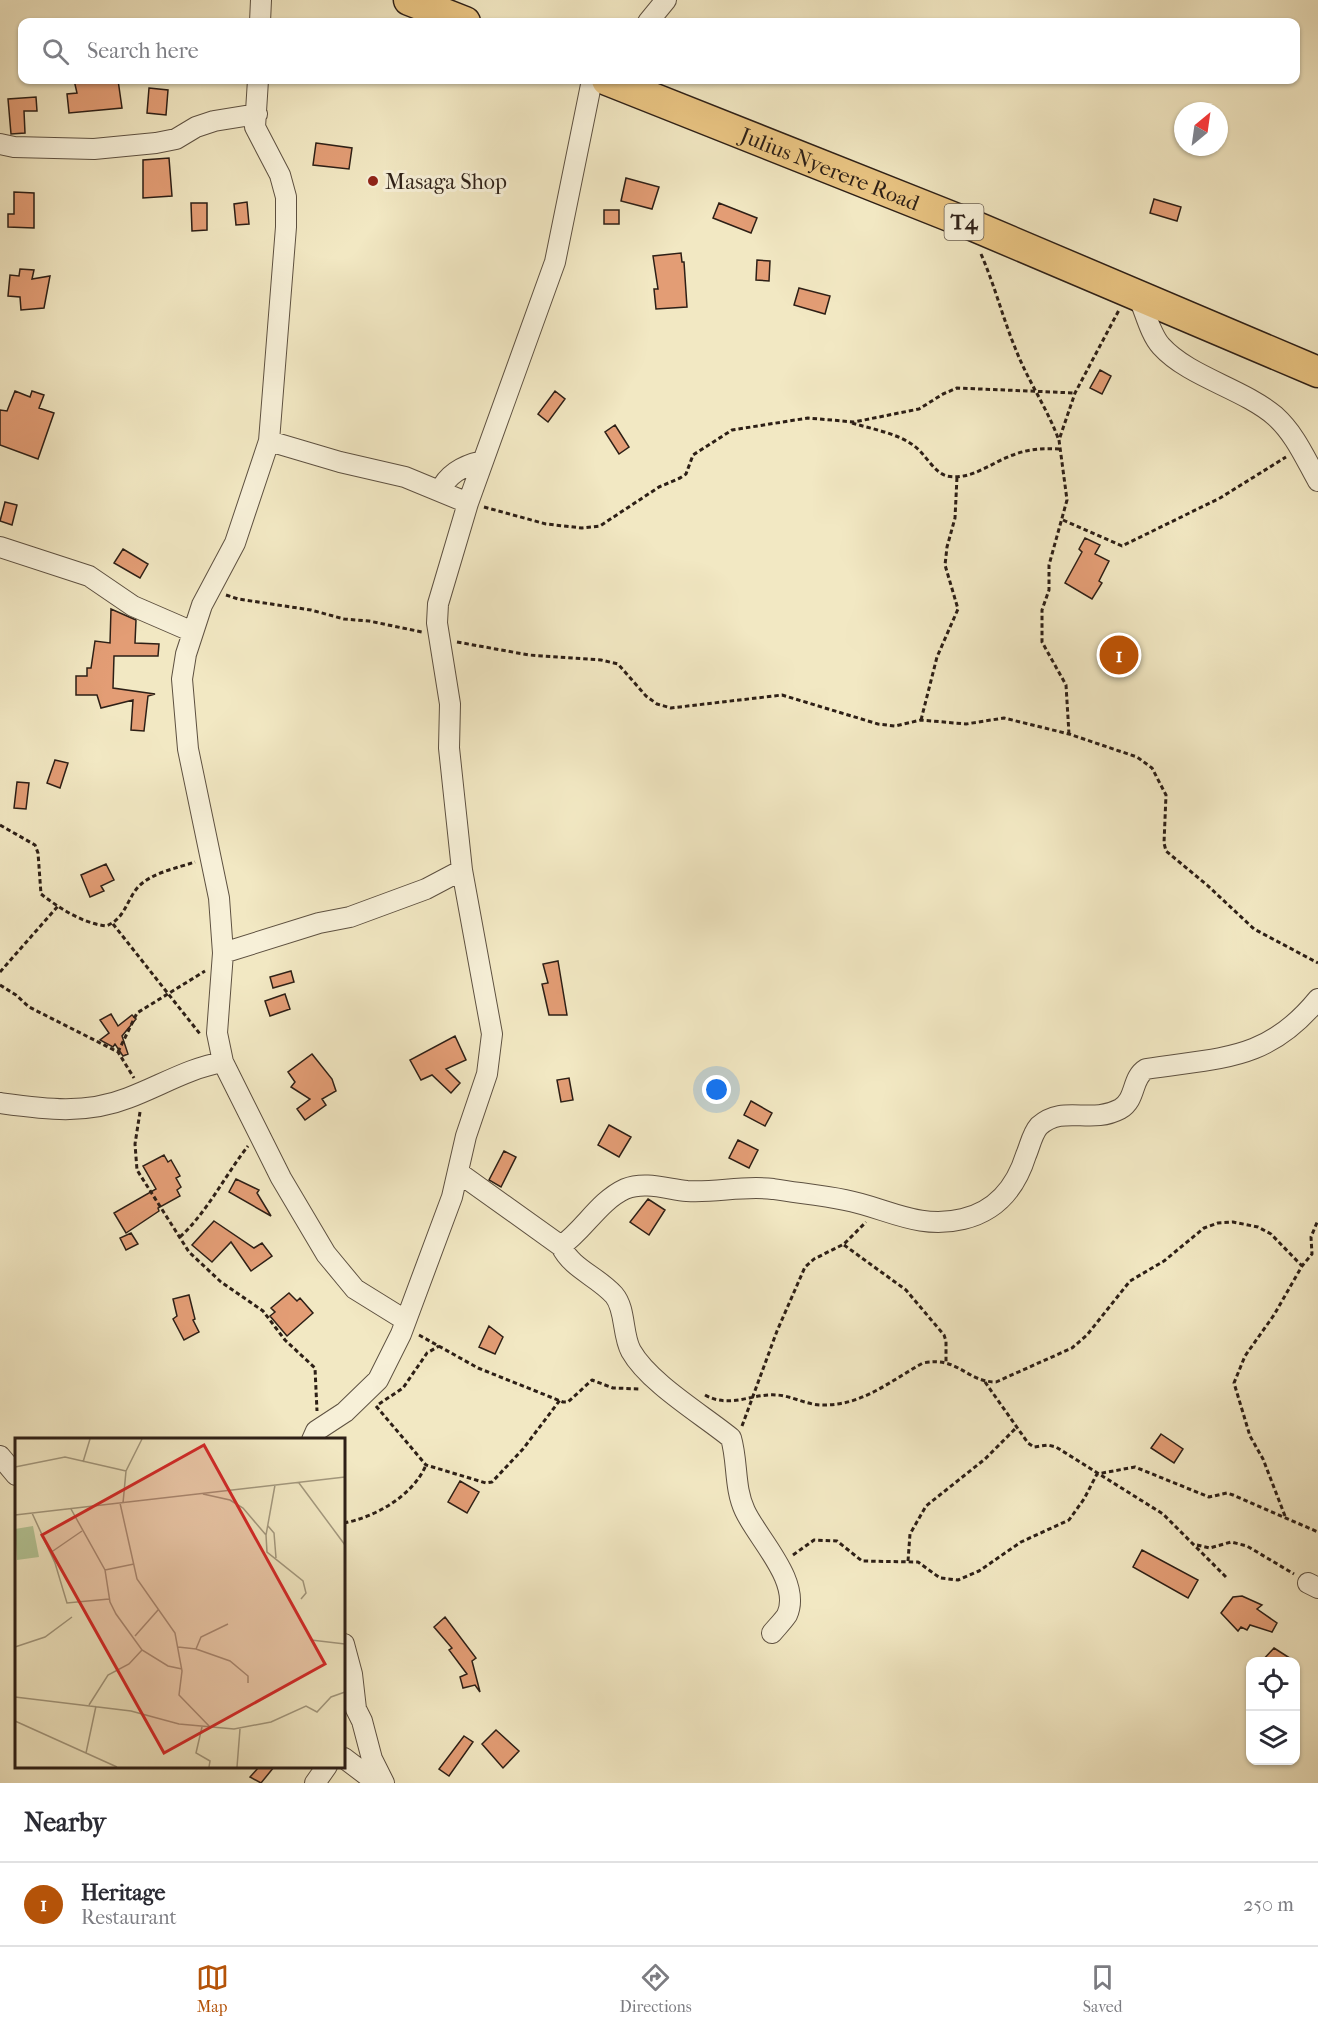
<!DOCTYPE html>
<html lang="en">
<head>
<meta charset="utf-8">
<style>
	:root { --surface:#fff; --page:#f2f2f3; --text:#2b2b33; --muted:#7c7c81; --line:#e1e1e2; --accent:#b45309 }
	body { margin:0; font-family:"IM FELL French Canon",serif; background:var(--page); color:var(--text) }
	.controls { position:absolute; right:18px; bottom:18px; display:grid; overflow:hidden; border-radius:12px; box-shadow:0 2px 4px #0004 }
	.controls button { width:54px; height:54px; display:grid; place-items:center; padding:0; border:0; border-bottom:2px solid var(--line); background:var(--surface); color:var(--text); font:30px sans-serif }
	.compass { position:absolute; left:1174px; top:102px; width:54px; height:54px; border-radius:50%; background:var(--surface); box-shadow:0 2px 4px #0004; rotate:29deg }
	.you { position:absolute; left:717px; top:1090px; width:21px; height:21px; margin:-15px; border:4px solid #fff; border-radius:50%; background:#1a73e8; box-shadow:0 0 0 9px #1a73e833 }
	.badge { display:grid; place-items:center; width:39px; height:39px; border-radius:50%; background:var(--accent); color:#fff; font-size:20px; font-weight:700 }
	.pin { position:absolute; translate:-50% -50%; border:3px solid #fff; box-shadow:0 2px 6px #0006 }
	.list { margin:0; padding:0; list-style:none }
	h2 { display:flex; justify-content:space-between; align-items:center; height:78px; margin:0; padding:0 24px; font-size:26px }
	h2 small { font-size:20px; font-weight:400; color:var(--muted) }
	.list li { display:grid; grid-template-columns:39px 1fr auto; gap:18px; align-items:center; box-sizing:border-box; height:84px; padding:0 24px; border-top:2px solid var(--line) }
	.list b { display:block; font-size:22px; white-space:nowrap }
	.list p { margin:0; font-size:20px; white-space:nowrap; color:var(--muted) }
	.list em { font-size:20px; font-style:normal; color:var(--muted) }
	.icon { flex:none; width:33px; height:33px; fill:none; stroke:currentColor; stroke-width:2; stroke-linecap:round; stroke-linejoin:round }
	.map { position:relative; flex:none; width:1318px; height:1783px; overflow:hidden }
	.search { position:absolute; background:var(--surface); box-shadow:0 2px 4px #0004; left:18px; right:18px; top:18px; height:66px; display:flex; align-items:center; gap:15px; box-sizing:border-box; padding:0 21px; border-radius:12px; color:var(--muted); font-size:22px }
	.sheet { height:162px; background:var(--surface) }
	nav { display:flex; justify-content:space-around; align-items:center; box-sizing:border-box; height:84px; border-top:2px solid var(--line); background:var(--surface); font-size:16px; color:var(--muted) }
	nav a { display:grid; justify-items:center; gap:3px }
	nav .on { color:var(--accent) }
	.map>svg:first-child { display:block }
</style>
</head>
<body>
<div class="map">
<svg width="1318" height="1783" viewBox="0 0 1318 1783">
	<rect width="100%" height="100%" fill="#f2e8c3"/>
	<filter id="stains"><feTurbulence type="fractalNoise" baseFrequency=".00333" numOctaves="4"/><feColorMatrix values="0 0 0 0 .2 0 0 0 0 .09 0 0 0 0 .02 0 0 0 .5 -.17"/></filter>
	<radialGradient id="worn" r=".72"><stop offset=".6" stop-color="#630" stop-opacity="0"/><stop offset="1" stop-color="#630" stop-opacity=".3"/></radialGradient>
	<path fill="#e39d75" stroke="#2d1f16" stroke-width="1.5" d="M 74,80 L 118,80 L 122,108 L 69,113 L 67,94 L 77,93 Z
		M 149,88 L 168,90 L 166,115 L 147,113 Z
		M 36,97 L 37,111 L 24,111 L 25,133 L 11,134 L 8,99 Z
		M 316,143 L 352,148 L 349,169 L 313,165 Z
		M 169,158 L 172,196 L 143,198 L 143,160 Z
		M 626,178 L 659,187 L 652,209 L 621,201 Z
		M 14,192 L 34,193 L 34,228 L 8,227 L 8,214 L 14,214 Z
		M 1154,199 L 1181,207 L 1177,221 L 1150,213 Z
		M 247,202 L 249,224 L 236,225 L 234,204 Z
		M 191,203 L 207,203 L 207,230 L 192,231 Z
		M 719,203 L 757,218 L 751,233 L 713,218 Z
		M 604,210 L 619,210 L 619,224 L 604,224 Z
		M 681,253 L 682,262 L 684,262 L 687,307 L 656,309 L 654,289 L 658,289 L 653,256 Z
		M 757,260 L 770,261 L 769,281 L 756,280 Z
		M 20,269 L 34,270 L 32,279 L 50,276 L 44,308 L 21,310 L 20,297 L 8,296 L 10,275 L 19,276 Z
		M 799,288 L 830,296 L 825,314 L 794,305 Z
		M 1100,370 L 1111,376 L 1102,394 L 1090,388 Z
		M 15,391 L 30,397 L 32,391 L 44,395 L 39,408 L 54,413 L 38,459 L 0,445 L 0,410 L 7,411 Z
		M 555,391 L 565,399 L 548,422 L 538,414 Z
		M 615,425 L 629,447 L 619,454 L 605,432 Z
		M 5,502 L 17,505 L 12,525 L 0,521 Z
		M 1085,538 L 1100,545 L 1095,554 L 1109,561 L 1099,581 L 1102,583 L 1092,599 L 1065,583 L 1082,552 L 1079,549 Z
		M 123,549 L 148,564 L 140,578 L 114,563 Z
		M 111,609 L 136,620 L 135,643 L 159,644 L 158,656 L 114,656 L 113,688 L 155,694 L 148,696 L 144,731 L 131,730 L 133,700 L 101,708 L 97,695 L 76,695 L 76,676 L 87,676 L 87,668 L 91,668 L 95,641 L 110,643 Z
		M 55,760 L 68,763 L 60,788 L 47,783 Z
		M 17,782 L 29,783 L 26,809 L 14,808 Z
		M 106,864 L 114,880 L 101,886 L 104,891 L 90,897 L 81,875 Z
		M 558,961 L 567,1015 L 549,1015 L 542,984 L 548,983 L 543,964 Z
		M 291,971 L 294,982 L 273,988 L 270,977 Z
		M 285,994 L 290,1009 L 270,1016 L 265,1001 Z
		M 111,1014 L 118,1026 L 132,1015 L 136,1019 L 122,1036 L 128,1054 L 123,1056 L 115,1044 L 113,1047 L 100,1040 L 109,1033 L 100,1020 Z
		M 455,1036 L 466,1060 L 446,1069 L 460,1083 L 451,1093 L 432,1075 L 421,1080 L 410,1060 Z
		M 312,1054 L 332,1079 L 336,1091 L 322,1099 L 326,1105 L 305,1120 L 297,1109 L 310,1099 L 291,1087 L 295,1082 L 288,1072 Z
		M 569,1078 L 573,1100 L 561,1102 L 557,1080 Z
		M 751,1101 L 772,1113 L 765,1126 L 744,1115 Z
		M 609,1125 L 631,1137 L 619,1157 L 598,1145 Z
		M 738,1140 L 758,1150 L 749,1168 L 729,1158 Z
		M 504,1151 L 516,1157 L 501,1187 L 489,1180 Z
		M 164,1155 L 168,1162 L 171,1160 L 180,1176 L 176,1178 L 181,1187 L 177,1190 L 180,1196 L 158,1208 L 159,1211 L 126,1233 L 114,1213 L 156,1189 L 143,1166 Z
		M 236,1179 L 259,1190 L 257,1193 L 271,1216 L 229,1192 Z
		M 648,1199 L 665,1210 L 649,1235 L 630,1222 Z
		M 214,1221 L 254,1248 L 262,1243 L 272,1256 L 251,1271 L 231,1242 L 212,1262 L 192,1245 Z
		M 131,1233 L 138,1244 L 126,1250 L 120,1238 Z
		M 289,1293 L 297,1301 L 300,1298 L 313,1313 L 287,1336 L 270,1316 L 275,1312 L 271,1308 Z
		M 189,1295 L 195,1319 L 193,1320 L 199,1332 L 184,1340 L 173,1319 L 177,1316 L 173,1299 Z
		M 489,1326 L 503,1337 L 495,1354 L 479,1347 Z
		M 1161,1434 L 1183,1449 L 1174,1463 L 1151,1448 Z
		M 460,1481 L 479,1492 L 467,1513 L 448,1502 Z
		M 1142,1550 L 1198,1580 L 1188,1598 L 1133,1567 Z
		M 1242,1596 L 1262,1605 L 1257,1609 L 1277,1623 L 1272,1632 L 1250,1625 L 1247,1630 L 1241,1627 L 1238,1631 L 1221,1613 L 1233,1597 Z
		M 445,1617 L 476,1658 L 472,1661 L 480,1692 L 475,1685 L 463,1688 L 460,1677 L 467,1674 L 449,1650 L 452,1648 L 434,1627 Z
		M 1274,1648 L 1296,1662 L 1261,1662 Z
		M 496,1730 L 519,1751 L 503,1768 L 482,1744 Z
		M 464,1736 L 473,1742 L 449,1776 L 439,1769 Z
		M 259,1767 L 274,1767 L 261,1783 L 250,1777 Z"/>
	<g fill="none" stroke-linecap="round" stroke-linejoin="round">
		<defs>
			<path id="minor" d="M 260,22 L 261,0
				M 648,22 L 666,0
				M 258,80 L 255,127 L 280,175 L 286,197 L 286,227 L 269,441 L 235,543 L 202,605 L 186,654 L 182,679 L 188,749 L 219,898 L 223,953 L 217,1033 L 223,1062 L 281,1178 L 326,1254 L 355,1289 L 405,1320
				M 0,144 L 14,147 L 94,149 L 156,143 L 176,139 L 196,127 L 214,121 L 257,114
				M 1138,296 C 1145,311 1150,334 1161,346 C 1189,377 1242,388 1275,416 C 1295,434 1305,458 1318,481
				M 269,441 L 340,462 L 405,477 L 468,503
				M 440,491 C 448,473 464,465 483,461
				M 0,547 L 89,576 L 133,606 L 193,632
				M 223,953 L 319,923 L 350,917 L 426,889 L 462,870
				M 0,1103 C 44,1109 85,1115 128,1098 C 160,1086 189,1068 223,1062
				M 459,1173 L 561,1246 C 584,1230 599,1201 625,1189 C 645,1181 667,1189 687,1191 C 716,1193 744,1185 773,1189 C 797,1193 821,1195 845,1200 C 887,1208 918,1230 963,1219 C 997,1211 1016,1187 1026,1155 C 1030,1146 1032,1134 1039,1126 C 1064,1104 1090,1125 1120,1109 C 1137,1099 1131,1078 1146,1069 C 1220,1057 1267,1062 1318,999
				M 561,1246 C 572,1269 597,1276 614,1295 C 626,1309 622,1335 631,1351 C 649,1383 703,1415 731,1438 C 738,1462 734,1488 745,1511 C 758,1539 802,1582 787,1615 C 783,1621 777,1627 772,1633
				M 312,1440 L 316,1431 L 345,1412 L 378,1380 L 401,1334 L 452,1197 L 466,1136 L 487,1074 L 492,1034 L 462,870 L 449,748 L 450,704 L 437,623 L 438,604 L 468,503 L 555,262 L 592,80
				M 0,1456 L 16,1475
				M 1308,1583 L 1318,1588
				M 344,1644 L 352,1674 L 356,1709 L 362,1721 L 372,1759 L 384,1783
				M 344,1758 L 377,1783
				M 315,1783 L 327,1766"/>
			<g id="highway">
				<path d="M 409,0 L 465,22"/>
				<path id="s1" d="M 607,80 L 967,223 L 1318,372"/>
			</g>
		</defs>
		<use href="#minor" stroke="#5e5141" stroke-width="22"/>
		<use href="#highway" stroke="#2d1f16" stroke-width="33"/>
		<path stroke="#2d1f16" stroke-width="3" stroke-dasharray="4.5 3" stroke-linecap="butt" d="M 981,254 C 995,286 1003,319 1016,350 C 1028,381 1047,408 1058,438
			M 852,423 C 872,429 896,433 913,445 C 925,453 934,473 947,476 C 971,481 992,462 1013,455 C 1028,449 1043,448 1059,449
			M 484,507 L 546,524 L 582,528 L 600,526 L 659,487 L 680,478 L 686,474 L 693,455 L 732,430 L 808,418 L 854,422 L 919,409 L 943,394 L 957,388 L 1075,393
			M 1063,520 L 1122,546 L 1220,498 L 1286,457
			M 226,595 L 238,599 L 311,610 L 344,619 L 369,621 L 422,632
			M 457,642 L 529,655 L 601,660 L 618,664 L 646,696 L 657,704 L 671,708 L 782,695 L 878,724 L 895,726 L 921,720 L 966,724 L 1004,718 L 1069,734 L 1137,757 L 1152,768 L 1166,795 L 1164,843 L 1166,851 L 1207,885 L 1254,929 L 1318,963
			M 921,720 L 937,657 L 958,609 L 945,565 L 947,547 L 955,518 L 957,477
			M 1069,734 L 1066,685 L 1042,642 L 1042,610 L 1049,590 L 1049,565 L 1067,500 L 1059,440 L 1075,393 L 1119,310
			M 0,825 L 35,845 L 38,853 L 41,894 C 59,908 82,923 106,926 C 125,919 126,901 138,887 C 151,873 177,868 195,862
			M 113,924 L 200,1034
			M 0,972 L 58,906
			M 0,985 L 16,995 L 29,1007 L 118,1052 L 134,1078
			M 118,1052 L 137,1013 L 205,971
			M 140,1112 L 135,1144 L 137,1170 L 189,1252 L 221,1282 L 263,1311 L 285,1340 L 315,1368 L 317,1411
			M 180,1237 C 208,1211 224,1177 248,1146
			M 844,1245 L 906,1290 L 944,1335 L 946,1341 L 946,1362
			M 419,1335 L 478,1368 L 563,1402 L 568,1402 L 592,1380 L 613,1388 L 641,1389
			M 985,1382 L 1028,1443 L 1034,1447 L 1048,1445 L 1056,1447 L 1163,1514 L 1227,1578
			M 705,1395 C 730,1409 752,1393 777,1395 C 792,1396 807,1405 822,1405 C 862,1406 890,1381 923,1363 C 959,1356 966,1382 996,1382 L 1072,1348 L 1087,1335 L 1130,1281 L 1164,1261 L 1204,1228 L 1218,1223 L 1233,1222 L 1258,1227 L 1271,1234 L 1302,1266
			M 379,1404 L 403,1388 L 427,1353 L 439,1346
			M 376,1406 L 426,1465 L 486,1483 L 492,1482 L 523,1449 L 560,1400
			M 742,1426 L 777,1331 L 805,1267 L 814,1259 L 844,1244 L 866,1222
			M 1285,1516 L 1263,1459 L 1250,1436 L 1234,1383 L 1245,1356 L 1274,1315 L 1302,1266 L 1312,1254 L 1311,1237 L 1318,1220
			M 344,1523 C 375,1517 413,1496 426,1465
			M 1197,1545 L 1210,1548 L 1231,1542 L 1247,1546 L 1294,1574
			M 793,1555 L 814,1540 L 837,1541 L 862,1561 L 918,1562 L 940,1578 L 958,1580 L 979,1571 L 1021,1542 L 1069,1520 L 1084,1499 L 1097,1474 L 1135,1467 L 1209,1497 L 1227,1493 L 1233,1495 L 1318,1532
			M 908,1561 L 910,1534 L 926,1506 L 985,1459 L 1016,1428"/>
		<use href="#minor" stroke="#f7f0d8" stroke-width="20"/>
		<use href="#highway" stroke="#e9c482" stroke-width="30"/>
	</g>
	<circle fill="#8f2418" stroke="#f7f0d8" stroke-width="2" cx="373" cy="181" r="6"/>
	<g text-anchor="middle" stroke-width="6" stroke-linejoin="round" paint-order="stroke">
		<rect fill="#f7f0d8" stroke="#6a5e50" stroke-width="1.5" x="944.5" y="204" width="39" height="36" rx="4.5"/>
		<g font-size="21" font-weight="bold" fill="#2d1f16">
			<text x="964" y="229">T4</text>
		</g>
		<g font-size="22" fill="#2d1f16" stroke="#f7f0d8">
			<text dy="8" stroke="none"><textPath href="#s1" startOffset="240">Julius Nyerere Road</textPath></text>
		</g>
		<g font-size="22" fill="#2d1f16" stroke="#f7f0d8" text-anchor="start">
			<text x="385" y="189">Masaga Shop</text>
		</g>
	</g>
	<g transform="translate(15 1438)">
		<rect width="330" height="330" fill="#f2e8c3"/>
		<path d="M 18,88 L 24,119 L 2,122 L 0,91 Z" fill="#b5c798"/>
		<path fill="none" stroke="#a3987e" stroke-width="1.5" d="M 68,24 L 75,1M 0,29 L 50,19 L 111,33M 284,45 L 330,107M 260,47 L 251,97 L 252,114 L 288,143 L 291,155 L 286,161M 188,56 L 215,62 L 228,70 L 251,97M 105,65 L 122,141 L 160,195 L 167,233 L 164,257 L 196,290M 108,65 L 111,33 L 127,1M 56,71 L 90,132 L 95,164 L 101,176 L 127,212 L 153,228 L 167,231M 17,75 L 40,125 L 52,165 L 94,161M 0,77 L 330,39M 253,88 L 259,95 L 261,120M 35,115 L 67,93M 90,132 L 119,126M 120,198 L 143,172M 296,202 L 330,206M 0,209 L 30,199 L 57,179M 163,209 L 181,211 L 186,199 L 213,186M 181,211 L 215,223 L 233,238 L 233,245M 0,259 L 116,273 L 164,286 L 219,291 L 256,284 L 291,268 L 302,274 L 316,259 L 330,254M 74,267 L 93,237 L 114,226 L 127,212M 0,283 L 102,329M 187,289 L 181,315 L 195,323 L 194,329M 71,315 L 81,268M 222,329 L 225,291"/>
		<path fill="#d62828" fill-opacity="0.15" stroke="#d62828" stroke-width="3" d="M 189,7 L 310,226 L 149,315 L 27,97 Z"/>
		<rect width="330" height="330" fill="none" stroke="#2d1f16" stroke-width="3"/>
	</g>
	<rect width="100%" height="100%" filter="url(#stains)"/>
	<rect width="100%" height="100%" fill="url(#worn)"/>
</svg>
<div class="controls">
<button><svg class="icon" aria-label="locate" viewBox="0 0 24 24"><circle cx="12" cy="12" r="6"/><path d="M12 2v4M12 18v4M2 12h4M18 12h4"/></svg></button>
<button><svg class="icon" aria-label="layers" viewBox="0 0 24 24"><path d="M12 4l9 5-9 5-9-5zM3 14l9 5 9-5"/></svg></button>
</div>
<svg class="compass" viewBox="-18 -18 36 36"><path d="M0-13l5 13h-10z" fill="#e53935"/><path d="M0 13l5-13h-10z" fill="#7c7c81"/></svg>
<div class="you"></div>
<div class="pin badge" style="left:1119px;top:655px">1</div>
<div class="search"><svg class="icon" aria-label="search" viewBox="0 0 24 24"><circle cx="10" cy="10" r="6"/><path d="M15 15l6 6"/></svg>Search here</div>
</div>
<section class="sheet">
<h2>Nearby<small></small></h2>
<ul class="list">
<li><span class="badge">1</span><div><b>Heritage</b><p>Restaurant</p></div><em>250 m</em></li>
</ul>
</section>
<nav>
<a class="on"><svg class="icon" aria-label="map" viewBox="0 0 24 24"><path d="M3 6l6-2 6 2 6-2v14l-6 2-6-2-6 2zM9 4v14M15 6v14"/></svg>Map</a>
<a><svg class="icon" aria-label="directions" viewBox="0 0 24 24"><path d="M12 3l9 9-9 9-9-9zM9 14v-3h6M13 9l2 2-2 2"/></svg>Directions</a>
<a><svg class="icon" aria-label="saved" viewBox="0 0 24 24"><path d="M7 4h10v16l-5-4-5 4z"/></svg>Saved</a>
</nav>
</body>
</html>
